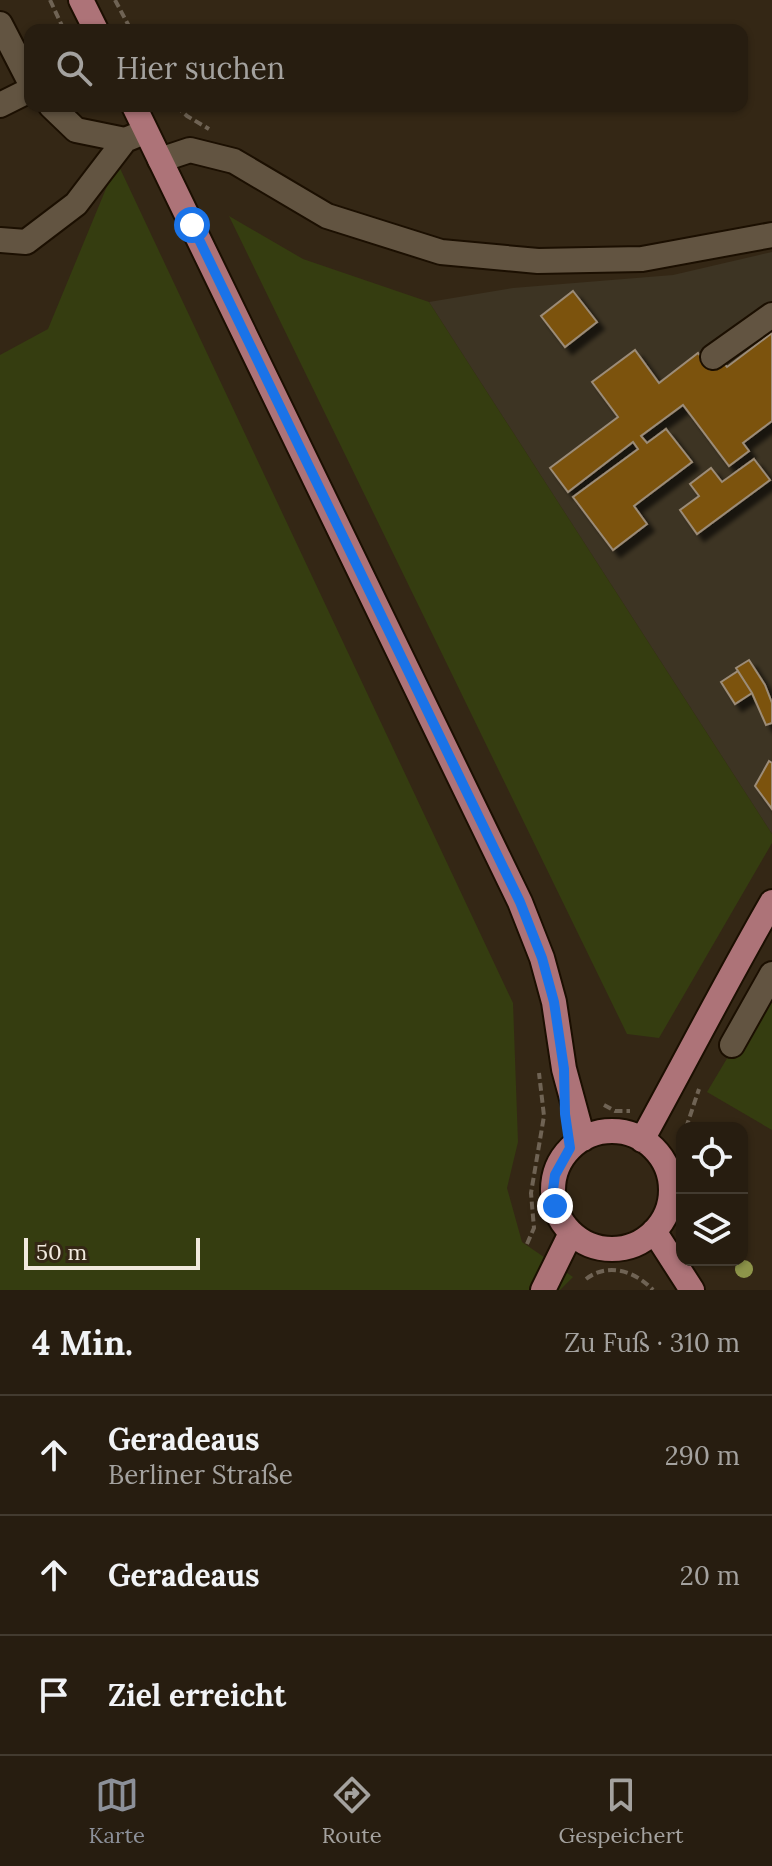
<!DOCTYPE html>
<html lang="de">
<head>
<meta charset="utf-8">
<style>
	:root { --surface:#271d10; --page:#332a1e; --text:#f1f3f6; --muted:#a4a29f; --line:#433b30; --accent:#8c9099 }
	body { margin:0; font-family:Lora,serif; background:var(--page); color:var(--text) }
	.controls { position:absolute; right:24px; bottom:24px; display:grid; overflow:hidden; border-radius:16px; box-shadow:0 2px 6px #0004 }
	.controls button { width:72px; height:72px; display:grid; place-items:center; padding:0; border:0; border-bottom:2px solid var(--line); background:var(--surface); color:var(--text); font:40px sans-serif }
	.scale { position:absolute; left:24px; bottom:20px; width:176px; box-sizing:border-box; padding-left:8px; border:4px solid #f1e9de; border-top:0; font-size:22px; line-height:28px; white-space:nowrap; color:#f1e9de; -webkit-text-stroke:6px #342715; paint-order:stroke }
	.stop { position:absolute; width:24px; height:24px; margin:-18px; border:6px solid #1a73e8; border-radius:50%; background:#fff }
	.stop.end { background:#1a73e8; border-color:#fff; box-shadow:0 2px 8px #0008 }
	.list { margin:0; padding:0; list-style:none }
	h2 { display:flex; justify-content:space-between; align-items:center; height:104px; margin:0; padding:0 32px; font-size:34px }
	h2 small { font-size:26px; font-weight:400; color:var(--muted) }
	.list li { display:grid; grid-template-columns:52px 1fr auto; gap:24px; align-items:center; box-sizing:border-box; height:120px; padding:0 32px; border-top:2px solid var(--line) }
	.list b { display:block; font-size:30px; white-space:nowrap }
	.list p { margin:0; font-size:26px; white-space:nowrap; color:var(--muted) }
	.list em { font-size:26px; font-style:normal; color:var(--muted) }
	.icon { flex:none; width:44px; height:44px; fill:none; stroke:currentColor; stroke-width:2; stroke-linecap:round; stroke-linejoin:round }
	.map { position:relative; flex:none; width:772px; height:1290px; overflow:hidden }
	.search { position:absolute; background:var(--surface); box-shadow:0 2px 6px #0004; left:24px; right:24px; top:24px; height:88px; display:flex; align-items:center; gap:20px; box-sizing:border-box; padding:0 28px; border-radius:16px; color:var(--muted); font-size:30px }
	.sheet { height:464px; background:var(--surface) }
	nav { display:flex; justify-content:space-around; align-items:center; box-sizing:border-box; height:112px; border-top:2px solid var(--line); background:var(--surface); font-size:22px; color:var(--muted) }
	nav a { display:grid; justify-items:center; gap:4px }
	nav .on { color:var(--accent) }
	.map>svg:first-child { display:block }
</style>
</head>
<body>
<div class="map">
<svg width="772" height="1290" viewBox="0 0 772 1290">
	<defs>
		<filter id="shadow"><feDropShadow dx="7" dy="7" stdDeviation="2" flood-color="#0009"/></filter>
	</defs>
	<rect width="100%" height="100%" fill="#342715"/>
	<path fill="#3d3423" d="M 772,252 L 772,834 L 429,302 L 513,288 L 673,275 Z"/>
	<path fill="#353d10" d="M 117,162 L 513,1003 L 518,1142 L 507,1188 L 522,1242 L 573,1277 L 560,1290 L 0,1290 L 0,355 L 48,329 Z
		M 229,216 L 303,259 L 429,302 L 772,834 L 772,843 L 659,1038 L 627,1034 Z
		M 772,983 L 772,1130 L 707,1092 Z"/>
	<path fill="#7b530c" stroke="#9c8c78" stroke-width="2" filter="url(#shadow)" d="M 573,291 L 597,322 L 565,347 L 541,316 Z
		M 772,333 L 772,421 L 743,443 L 749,451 L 729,466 L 683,405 L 641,436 L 647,443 L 666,429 L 692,462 L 634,506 L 647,524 L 613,550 L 573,497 L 638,449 L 633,442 L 568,492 L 550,468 L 618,417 L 592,382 L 635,350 L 659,383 L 698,353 L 710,369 L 721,360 L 727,367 Z
		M 754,459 L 770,480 L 697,534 L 680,510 L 699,496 L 690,484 L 711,468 L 722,482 Z
		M 749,660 L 765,685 L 772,703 L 772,723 L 766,725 L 752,693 L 736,668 Z
		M 738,671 L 752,693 L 735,704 L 721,682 Z
		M 769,761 L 772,763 L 772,809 L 755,786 Z"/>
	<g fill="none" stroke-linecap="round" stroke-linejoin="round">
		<defs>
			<path id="minor" d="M 0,24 L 30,82
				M 0,105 L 30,90
				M 51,106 L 76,130 L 125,140 L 137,135
				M 160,160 L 190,150 L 234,161 L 327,216 L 441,252 L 538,261 L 642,259 L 772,235
				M 0,240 L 26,242 L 76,204 L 125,140
				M 713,357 L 772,315
				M 732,1045 L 772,974"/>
			<path id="major" d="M 81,0 L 96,30
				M 134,106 L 520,902 L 542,958 L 554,1002 L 564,1069 L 583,1139
				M553 1190a59 59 0 1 1 118 0a59 59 0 1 1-118 0Z
				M 642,1140 C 686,1060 727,980 772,902
				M 654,1231 L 692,1290
				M 543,1290 L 571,1233"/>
		</defs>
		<use href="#minor" stroke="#1b0f01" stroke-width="28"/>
		<use href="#major" stroke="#1b0f01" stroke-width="28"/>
		<path stroke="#6f6354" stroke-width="4" stroke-dasharray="8 4" stroke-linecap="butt" d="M 50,0 L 64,30
			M 115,0 L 131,30
			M 176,106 L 187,116 L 209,129
			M 604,1105 L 615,1111 L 630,1111
			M 686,1128 L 699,1089
			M 682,1148 L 682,1157
			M 527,1244 L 534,1228 L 531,1193 L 544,1116 L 539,1073
			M 586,1279 C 608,1262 635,1271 653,1290"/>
		<use href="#minor" stroke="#625441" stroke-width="24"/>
		<use href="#major" stroke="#ad7378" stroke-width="24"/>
	</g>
	<circle fill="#8e954a" cx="744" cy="1269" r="9"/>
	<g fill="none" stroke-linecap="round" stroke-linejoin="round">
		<path stroke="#1a73e8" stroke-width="10" d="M 192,225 L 520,902 L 542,958 L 554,1002 L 564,1069 L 565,1114 L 570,1148 L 555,1175 L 553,1190 L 555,1206"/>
	</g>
</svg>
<div class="controls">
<button><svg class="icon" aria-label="locate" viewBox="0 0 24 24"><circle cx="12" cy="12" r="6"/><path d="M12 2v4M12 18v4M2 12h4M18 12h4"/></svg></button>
<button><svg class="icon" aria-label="layers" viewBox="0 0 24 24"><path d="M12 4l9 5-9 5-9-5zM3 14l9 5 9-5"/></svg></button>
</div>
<div class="scale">50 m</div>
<div class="stop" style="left:192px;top:225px"></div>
<div class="stop end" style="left:555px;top:1206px"></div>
<div class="search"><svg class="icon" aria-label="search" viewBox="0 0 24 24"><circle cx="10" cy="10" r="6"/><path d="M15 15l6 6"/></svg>Hier suchen</div>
</div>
<section class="sheet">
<h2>4 Min.<small>Zu Fuß · 310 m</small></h2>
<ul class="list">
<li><svg class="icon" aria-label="ahead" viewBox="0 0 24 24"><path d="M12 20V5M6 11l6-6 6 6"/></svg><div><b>Geradeaus</b><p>Berliner Straße</p></div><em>290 m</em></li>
<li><svg class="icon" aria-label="ahead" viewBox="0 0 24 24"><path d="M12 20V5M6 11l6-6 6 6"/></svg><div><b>Geradeaus</b></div><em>20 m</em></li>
<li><svg class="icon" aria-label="arrive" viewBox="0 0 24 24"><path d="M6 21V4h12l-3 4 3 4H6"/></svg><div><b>Ziel erreicht</b></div></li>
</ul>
</section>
<nav>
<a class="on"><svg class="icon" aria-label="map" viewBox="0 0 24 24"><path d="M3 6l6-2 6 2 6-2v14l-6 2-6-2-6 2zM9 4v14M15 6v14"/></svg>Karte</a>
<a><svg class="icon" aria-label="directions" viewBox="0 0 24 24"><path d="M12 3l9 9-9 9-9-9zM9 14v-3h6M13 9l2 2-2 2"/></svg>Route</a>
<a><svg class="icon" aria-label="saved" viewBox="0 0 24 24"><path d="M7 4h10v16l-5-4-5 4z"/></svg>Gespeichert</a>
</nav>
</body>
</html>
